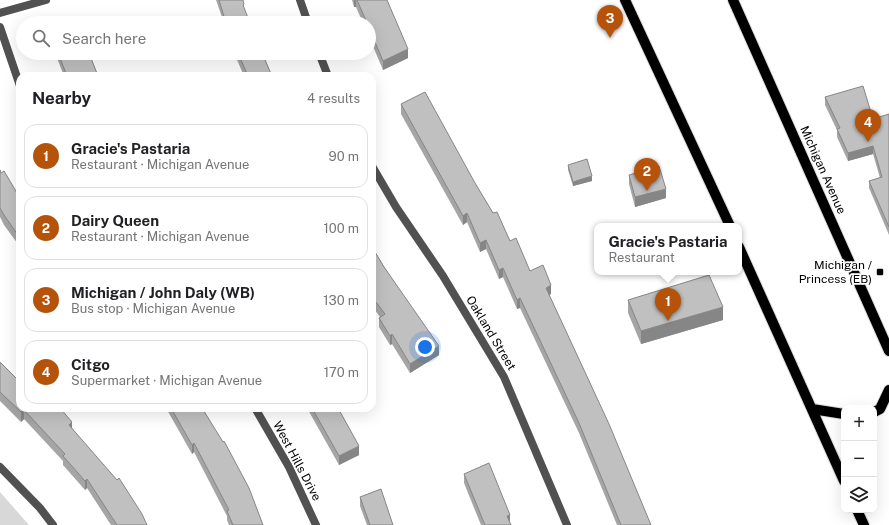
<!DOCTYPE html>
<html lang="en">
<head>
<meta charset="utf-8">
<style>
	:root { --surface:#fff; --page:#f2f2f2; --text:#202124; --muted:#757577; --line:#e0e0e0; --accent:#b45309 }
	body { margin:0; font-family:"Public Sans",sans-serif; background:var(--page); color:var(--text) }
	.controls { position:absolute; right:12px; bottom:12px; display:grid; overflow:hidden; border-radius:8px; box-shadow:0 4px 16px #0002 }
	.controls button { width:36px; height:36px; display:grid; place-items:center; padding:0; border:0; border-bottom:1px solid var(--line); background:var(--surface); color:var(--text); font:20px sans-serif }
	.you { position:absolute; left:425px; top:347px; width:14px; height:14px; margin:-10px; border:3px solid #fff; border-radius:50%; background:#1a73e8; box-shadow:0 0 0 6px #1a73e833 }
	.badge { display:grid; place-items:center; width:26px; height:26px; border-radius:50%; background:var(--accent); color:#fff; font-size:13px; font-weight:700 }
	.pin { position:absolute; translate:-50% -33px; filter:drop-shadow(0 1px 2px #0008) }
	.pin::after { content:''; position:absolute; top:21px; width:14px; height:12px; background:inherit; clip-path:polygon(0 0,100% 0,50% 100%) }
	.popup { position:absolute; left:594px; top:223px; width:148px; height:52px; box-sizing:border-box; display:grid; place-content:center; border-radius:8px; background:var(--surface); filter:drop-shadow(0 1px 3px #0005); font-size:13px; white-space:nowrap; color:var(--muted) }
	.popup b { font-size:15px; color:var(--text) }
	.popup::after { content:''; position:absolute; left:50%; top:100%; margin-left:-8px; border:8px solid transparent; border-top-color:var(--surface) }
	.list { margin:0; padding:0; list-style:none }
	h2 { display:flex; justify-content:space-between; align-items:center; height:52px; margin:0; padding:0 16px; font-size:17px }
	h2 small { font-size:13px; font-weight:400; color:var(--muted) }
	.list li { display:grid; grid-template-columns:26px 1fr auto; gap:12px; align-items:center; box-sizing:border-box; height:64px; margin:0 8px 8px; padding:0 8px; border:1px solid var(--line); border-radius:12px }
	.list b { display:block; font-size:15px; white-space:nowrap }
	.list p { margin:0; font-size:13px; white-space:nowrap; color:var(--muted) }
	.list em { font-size:13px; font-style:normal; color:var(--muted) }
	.icon { flex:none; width:22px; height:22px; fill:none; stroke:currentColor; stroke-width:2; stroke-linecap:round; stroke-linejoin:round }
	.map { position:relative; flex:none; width:889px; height:525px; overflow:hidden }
	.search { position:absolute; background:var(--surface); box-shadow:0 4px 16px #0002; left:16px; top:16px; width:360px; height:44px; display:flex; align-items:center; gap:10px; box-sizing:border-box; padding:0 14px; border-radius:22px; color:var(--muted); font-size:15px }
	.panel { position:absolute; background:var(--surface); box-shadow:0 4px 16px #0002; left:16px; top:72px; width:360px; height:340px; border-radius:12px }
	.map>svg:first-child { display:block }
</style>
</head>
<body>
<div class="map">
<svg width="889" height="525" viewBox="0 0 889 525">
	<rect width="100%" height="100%" fill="#fff"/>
	<path fill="#d8d8d8" d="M 0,492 L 29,525 L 0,525 Z"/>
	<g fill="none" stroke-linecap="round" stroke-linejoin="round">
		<defs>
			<path id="primary" d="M 625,0 L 730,226
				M 733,0 L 889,351
				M 739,247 L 844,481
				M 812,409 L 844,414
				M 874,412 L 880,409 L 889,390
				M 857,510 L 864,525"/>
		</defs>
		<use href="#primary" stroke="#dbdbdb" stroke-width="12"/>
		<path stroke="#515151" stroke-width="8" d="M 300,0 L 308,23
			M 0,13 L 46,0
			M 0,27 L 20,86
			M 319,53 L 328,76
			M 372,166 L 396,207 L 443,276 L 504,377 L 567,525
			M 255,408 L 289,467 L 316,525
			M 0,467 L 40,508 L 53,525"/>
		<use href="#primary" stroke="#000" stroke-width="10"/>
	</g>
	<path fill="#a5a5a5" d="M 216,0 L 243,0 L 244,9 L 250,23 L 224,23 Z
		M 352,0 L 385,0 L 408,58 L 383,70 L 369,37 L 369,23 L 363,23 L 356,7 L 354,7 Z
		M 55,53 L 89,53 L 98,76 L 64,76 Z
		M 234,53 L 262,53 L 272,76 L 244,76 Z
		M 825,97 L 873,119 L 889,114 L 889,235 L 869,188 L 869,181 L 880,178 L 873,154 L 848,161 L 837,137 L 837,130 L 825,105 Z
		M 401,104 L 475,183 L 510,241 L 530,271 L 551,294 L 549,295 L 651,525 L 617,525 L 579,433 L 520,308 L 517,309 L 503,277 L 499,279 L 486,249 L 480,252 L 467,222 L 463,225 L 401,114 Z
		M 568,165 L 592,181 L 573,186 L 568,170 Z
		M 0,170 L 1,173 L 20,198 L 20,247 L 4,225 L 0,217 Z
		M 629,175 L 666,198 L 635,207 L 629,184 Z
		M 372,247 L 439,355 L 410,373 L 392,344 L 390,345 L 379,327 L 379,318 L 380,317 L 372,306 Z
		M 628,300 L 723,320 L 641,344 L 628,313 Z
		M 0,362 L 18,380 L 72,428 L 147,525 L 111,525 L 87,488 L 85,490 L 63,465 L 63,461 L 24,419 L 21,422 L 0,401 Z
		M 166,408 L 202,408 L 263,525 L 229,525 L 227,520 L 227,516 L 194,452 L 192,454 Z
		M 307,408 L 338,408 L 359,455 L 339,465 Z
		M 464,474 L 510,523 L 511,525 L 481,525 L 464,483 Z
		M 360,497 L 393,525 L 367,525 L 360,506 Z"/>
	<path fill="#868686" d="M 354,0 L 356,0 L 356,7 L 354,7 Z
		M 408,49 L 408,58 L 383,70 L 383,61 Z
		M 873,146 L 873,154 L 848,161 L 848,153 Z
		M 592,176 L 592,181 L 573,186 L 573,182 Z
		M 666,189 L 666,198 L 635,207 L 635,197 Z
		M 467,213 L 467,222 L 463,225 L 463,216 Z
		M 486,240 L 486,249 L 480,252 L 480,243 Z
		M 503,268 L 503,277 L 499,279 L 499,270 Z
		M 551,285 L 551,294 L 546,297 L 546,288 Z
		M 520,298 L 520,308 L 517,309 L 517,300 Z
		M 723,307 L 723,320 L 641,344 L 641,331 Z
		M 392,334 L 392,344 L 390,345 L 390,336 Z
		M 439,346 L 439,355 L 410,373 L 410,364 Z
		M 24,410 L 24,419 L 21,422 L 21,412 Z
		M 72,422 L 72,431 L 69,425 Z
		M 194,443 L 194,452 L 192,454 L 192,445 Z
		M 359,446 L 359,455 L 339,465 L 339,456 Z
		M 87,479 L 87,488 L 85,490 L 85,481 Z
		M 510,515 L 510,524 L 507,516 Z"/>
	<path fill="#c0c0c0" stroke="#868686" d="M 219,0 L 243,0 L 244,4 L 243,5 L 250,23 L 226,23 Z
		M 357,0 L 387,0 L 408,49 L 383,61 L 369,28 L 369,23 L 367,23 Z
		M 58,53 L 89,53 L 98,76 L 67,76 Z
		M 238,53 L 262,53 L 272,76 L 248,76 Z
		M 863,86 L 873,119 L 889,114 L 889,227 L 869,181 L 882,177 L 873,146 L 848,153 L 837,129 L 840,128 L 825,97 Z
		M 425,92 L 475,183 L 493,213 L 497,212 L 510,241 L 516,238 L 530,271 L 543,265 L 551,285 L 546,288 L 609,424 L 651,525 L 621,525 L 579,423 L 520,298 L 517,300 L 503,268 L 499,270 L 486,240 L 480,243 L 467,213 L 463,216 L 401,104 Z
		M 587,159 L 592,176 L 573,182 L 568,165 Z
		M 659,166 L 666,189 L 635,197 L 629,175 Z
		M 0,170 L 1,173 L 4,171 L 20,198 L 20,238 L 4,215 L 0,208 Z
		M 372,247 L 384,267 L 439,346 L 410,364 L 392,334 L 390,336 L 379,318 L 385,314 L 372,297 Z
		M 709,275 L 723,307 L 641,331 L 628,300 Z
		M 0,362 L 18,380 L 20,378 L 20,408 L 60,408 L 72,422 L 69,425 L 117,480 L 119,478 L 142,514 L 147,525 L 117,525 L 87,479 L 85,481 L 63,456 L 65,454 L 24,410 L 21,412 L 0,392 Z
		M 171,408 L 202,408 L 223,442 L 224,441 L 249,488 L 263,525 L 233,525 L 227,511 L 229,510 L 194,443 L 192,445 Z
		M 312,408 L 338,408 L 359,446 L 339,456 Z
		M 489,463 L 510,515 L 507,516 L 511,525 L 485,525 L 464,474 Z
		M 381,489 L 393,525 L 370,525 L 360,497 Z"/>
	<rect fill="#000" stroke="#fff" stroke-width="1.5" x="876" y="268" width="8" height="8" rx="2"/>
	<g text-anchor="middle" stroke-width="3.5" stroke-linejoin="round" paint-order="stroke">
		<g font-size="12" fill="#000" stroke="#fff">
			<text transform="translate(823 170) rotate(66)" y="4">Michigan Avenue</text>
			<text transform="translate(491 333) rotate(59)" y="4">Oakland Street</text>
			<text transform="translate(297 461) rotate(62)" y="4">West Hills Drive</text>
		</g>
		<g font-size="12" fill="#000" stroke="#fff" text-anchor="end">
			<text x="872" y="269">Michigan /<tspan x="872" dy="14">Princess (EB)</tspan></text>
		</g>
	</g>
</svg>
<div class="controls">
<button>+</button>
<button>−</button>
<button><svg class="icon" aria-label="layers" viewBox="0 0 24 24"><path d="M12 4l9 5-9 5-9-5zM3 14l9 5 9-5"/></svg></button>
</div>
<div class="you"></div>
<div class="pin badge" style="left:668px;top:321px">1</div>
<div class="popup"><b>Gracie's Pastaria</b>Restaurant</div>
<div class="pin badge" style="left:647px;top:191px">2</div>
<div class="pin badge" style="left:610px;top:38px">3</div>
<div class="pin badge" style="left:868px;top:142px">4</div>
<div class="search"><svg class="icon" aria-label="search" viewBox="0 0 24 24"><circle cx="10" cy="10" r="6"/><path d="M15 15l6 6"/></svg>Search here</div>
<section class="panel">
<h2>Nearby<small>4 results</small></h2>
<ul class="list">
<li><span class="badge">1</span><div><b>Gracie's Pastaria</b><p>Restaurant · Michigan Avenue</p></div><em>90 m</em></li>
<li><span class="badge">2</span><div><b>Dairy Queen</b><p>Restaurant · Michigan Avenue</p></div><em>100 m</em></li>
<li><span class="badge">3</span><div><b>Michigan / John Daly (WB)</b><p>Bus stop · Michigan Avenue</p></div><em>130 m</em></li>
<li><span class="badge">4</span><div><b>Citgo</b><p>Supermarket · Michigan Avenue</p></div><em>170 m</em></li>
</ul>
</section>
</div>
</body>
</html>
